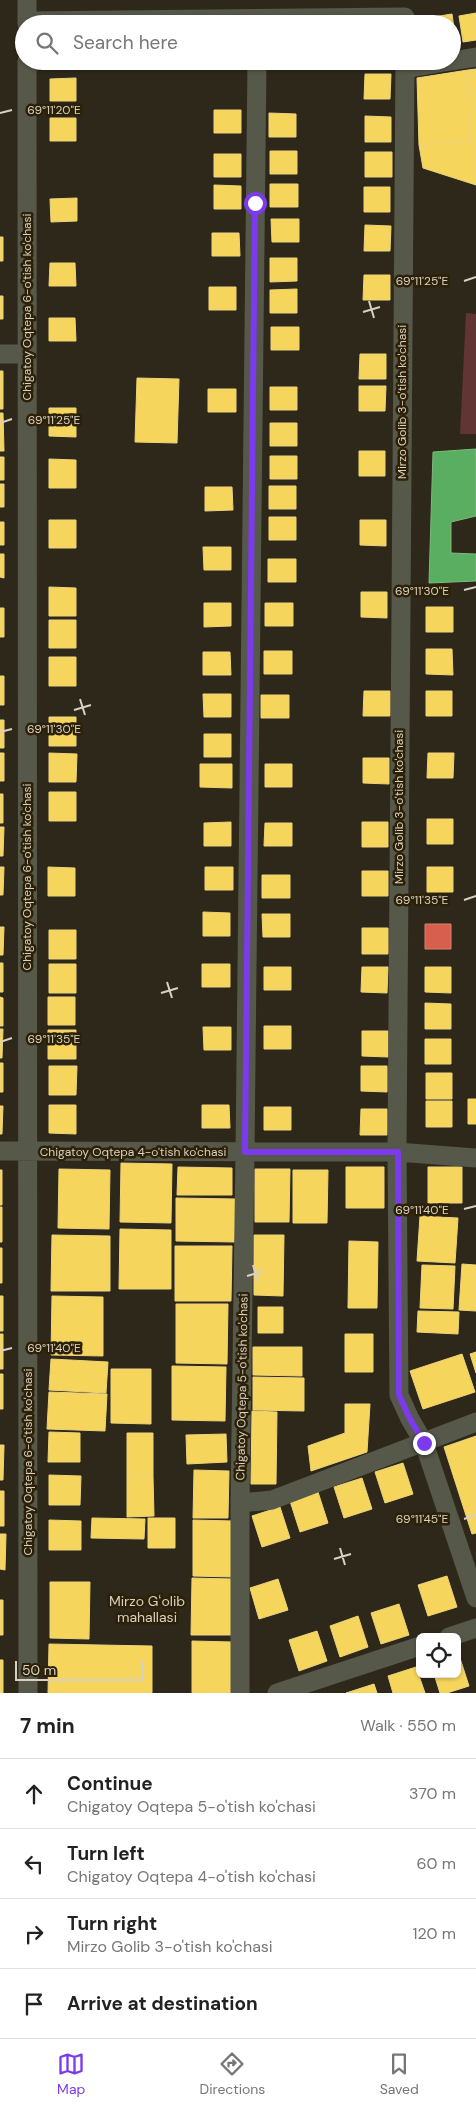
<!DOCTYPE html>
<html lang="en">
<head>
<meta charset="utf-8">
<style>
	:root { --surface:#fff; --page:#f2f2f2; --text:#222; --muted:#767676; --line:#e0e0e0; --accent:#7c3aed }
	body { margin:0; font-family:"DM Sans",sans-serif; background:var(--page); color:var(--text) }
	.controls { position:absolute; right:15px; bottom:15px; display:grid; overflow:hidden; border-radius:8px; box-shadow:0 1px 4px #0004 }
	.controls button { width:45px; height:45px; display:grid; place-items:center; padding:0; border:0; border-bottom:1px solid var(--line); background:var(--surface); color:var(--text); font:25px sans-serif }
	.scale { position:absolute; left:15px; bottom:12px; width:128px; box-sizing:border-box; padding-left:5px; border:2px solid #d8d1c3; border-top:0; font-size:14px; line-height:18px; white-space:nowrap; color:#d8d1c3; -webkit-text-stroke:4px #2c2107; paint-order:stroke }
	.stop { position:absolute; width:15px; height:15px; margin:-11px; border:4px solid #7c3aed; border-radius:50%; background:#fff }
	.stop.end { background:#7c3aed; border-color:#fff; box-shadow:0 1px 5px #0008 }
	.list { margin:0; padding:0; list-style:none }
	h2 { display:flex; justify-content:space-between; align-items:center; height:65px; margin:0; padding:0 20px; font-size:21px }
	h2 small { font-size:16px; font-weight:400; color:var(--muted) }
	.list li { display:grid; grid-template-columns:32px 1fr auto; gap:15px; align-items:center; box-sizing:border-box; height:70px; padding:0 20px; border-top:1px solid var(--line) }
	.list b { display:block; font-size:19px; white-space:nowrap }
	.list p { margin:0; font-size:16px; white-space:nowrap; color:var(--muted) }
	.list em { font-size:16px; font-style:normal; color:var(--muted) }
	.icon { flex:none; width:28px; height:28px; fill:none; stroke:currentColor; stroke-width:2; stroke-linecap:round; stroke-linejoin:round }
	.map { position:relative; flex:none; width:476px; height:1693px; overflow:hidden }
	.search { position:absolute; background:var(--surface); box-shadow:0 1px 4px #0004; left:15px; right:15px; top:15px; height:55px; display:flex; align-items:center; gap:12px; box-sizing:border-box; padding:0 18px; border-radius:28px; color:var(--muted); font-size:19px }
	.sheet { height:345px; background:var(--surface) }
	nav { display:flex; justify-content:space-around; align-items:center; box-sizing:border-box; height:70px; border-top:1px solid var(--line); background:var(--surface); font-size:14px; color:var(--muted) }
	nav a { display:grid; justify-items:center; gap:2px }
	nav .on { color:var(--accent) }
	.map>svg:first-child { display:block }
</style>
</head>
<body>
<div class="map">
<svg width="476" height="1693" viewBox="0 0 476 1693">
	<rect width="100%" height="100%" fill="#2e281a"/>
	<path fill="#613534" d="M 466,313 L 476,314 L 476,434 L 460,434 Z"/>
	<path fill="#f6d55c" stroke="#edd47b" d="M 476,13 L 476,40 L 463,42 L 459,16 Z
		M 452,14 L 456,43 L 452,44 L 452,24 L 421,24 L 420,19 Z
		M 52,61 L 78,61 L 78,64 L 52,64 Z
		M 89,61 L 116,61 L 116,64 L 90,64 Z
		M 267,61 L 293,61 L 293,66 L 267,66 Z
		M 365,61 L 391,61 L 391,67 L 365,67 Z
		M 476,69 L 476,142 L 471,141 L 468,70 Z
		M 468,70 L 471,141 L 419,145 L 417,78 Z
		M 365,74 L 391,74 L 390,99 L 364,99 Z
		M 76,78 L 76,101 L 50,101 L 50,79 Z
		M 214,110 L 241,110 L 241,133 L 214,133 Z
		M 269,113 L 296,114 L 296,137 L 269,137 Z
		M 365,116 L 391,117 L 391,142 L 365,142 Z
		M 50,118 L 76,118 L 76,141 L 50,141 Z
		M 471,141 L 476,142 L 476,185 L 423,168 L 419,145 Z
		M 270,151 L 297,151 L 297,174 L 270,174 Z
		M 365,152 L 392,152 L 392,177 L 365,177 Z
		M 214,154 L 241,154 L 241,177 L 214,177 Z
		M 270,184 L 298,184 L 298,207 L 270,207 Z
		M 214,185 L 241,186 L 241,209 L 214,209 Z
		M 364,187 L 390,187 L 390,212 L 364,212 Z
		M 77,198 L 77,221 L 51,222 L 50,199 Z
		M 271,219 L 299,219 L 299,242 L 272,242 Z
		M 365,225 L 391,226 L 390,251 L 364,251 Z
		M 212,233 L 239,233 L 240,256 L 212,256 Z
		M 0,237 L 3,237 L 3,261 L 0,261 Z
		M 270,258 L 297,258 L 297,281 L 270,282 Z
		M 50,263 L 75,263 L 76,286 L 49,286 Z
		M 364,275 L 390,275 L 390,300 L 363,300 Z
		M 209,287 L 236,287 L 236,310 L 209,310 Z
		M 297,289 L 297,313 L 270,313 L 270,290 Z
		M 0,296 L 3,296 L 3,319 L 0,319 Z
		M 49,318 L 75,318 L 76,341 L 49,341 Z
		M 271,327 L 299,327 L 299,350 L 271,350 Z
		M 360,354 L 386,354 L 386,379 L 359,379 Z
		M 0,371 L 3,371 L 3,409 L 0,409 Z
		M 137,378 L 179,379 L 177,443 L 135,442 Z
		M 359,386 L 386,386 L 385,411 L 359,411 Z
		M 270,387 L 297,387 L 297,410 L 270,410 Z
		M 208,389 L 236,389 L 236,412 L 208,412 Z
		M 49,408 L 76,408 L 76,437 L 49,436 Z
		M 0,413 L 3,413 L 4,451 L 0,451 Z
		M 270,423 L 297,423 L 297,446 L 270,446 Z
		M 359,451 L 385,451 L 385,476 L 359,476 Z
		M 270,456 L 297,456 L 297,479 L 270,479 Z
		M 0,457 L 4,457 L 4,480 L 0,480 Z
		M 49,459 L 76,460 L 76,488 L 49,488 Z
		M 0,484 L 4,484 L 4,507 L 0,507 Z
		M 269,486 L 296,486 L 296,509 L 269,509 Z
		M 205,487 L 232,487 L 233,510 L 205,511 Z
		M 269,517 L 296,517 L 296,540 L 269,540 Z
		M 49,520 L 76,520 L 76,548 L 49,548 Z
		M 360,520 L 386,520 L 386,546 L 360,545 Z
		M 0,522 L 4,522 L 4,545 L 0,545 Z
		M 203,547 L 231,547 L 231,570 L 204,570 Z
		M 0,554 L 4,554 L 4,578 L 0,577 Z
		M 268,559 L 296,559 L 296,582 L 268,582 Z
		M 49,587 L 76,588 L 76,616 L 49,616 Z
		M 361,592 L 387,592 L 387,618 L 361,617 Z
		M 204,603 L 231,603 L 231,626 L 204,627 Z
		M 265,603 L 293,603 L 293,626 L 265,626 Z
		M 426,607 L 453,607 L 453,632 L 426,632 Z
		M 0,608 L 4,608 L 4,637 L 0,637 Z
		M 49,620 L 76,620 L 76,648 L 49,648 Z
		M 426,649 L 452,649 L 453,675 L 426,674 Z
		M 264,651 L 292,651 L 292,674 L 264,674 Z
		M 203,652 L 230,652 L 231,675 L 203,675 Z
		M 49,657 L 76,657 L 76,686 L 49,686 Z
		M 0,676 L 4,676 L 4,705 L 0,705 Z
		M 364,691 L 390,691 L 390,716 L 363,716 Z
		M 426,691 L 452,691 L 452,716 L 426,716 Z
		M 203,694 L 231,694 L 231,717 L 204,717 Z
		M 261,695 L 289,695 L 289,718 L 261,718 Z
		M 49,717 L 76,717 L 76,746 L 49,746 Z
		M 0,720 L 4,720 L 4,748 L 0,748 Z
		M 204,734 L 231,734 L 231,757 L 204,757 Z
		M 0,753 L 4,753 L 4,781 L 0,781 Z
		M 49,753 L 77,754 L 76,782 L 49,782 Z
		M 428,753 L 454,753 L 453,778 L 427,778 Z
		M 363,758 L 389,758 L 389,784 L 363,783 Z
		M 200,764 L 232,764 L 232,788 L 200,787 Z
		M 265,764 L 292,764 L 292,787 L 265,787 Z
		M 49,792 L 76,792 L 76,821 L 49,821 Z
		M 0,794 L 3,794 L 3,823 L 0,823 Z
		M 427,819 L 453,819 L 453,844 L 427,844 Z
		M 231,822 L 231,846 L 204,846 L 204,823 Z
		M 362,822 L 388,822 L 388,847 L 362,847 Z
		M 265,823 L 292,823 L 292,846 L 264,846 Z
		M 0,827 L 4,827 L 3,856 L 0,856 Z
		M 0,867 L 4,867 L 3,895 L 0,895 Z
		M 48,867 L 75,868 L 75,896 L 48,896 Z
		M 205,867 L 233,867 L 233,890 L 205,890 Z
		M 427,867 L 453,867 L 453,892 L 427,892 Z
		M 362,871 L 388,871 L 388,896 L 362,896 Z
		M 262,875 L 290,875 L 290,898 L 262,898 Z
		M 203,912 L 230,913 L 230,936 L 203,936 Z
		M 262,914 L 290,914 L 290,937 L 263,937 Z
		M 0,927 L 4,927 L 3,955 L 0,955 Z
		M 362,928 L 388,928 L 388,954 L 362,954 Z
		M 49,930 L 76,930 L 76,959 L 49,959 Z
		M 0,963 L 3,963 L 3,992 L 0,992 Z
		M 49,964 L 76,964 L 76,993 L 49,993 Z
		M 202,964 L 230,964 L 230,987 L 202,987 Z
		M 264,967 L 291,967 L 291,990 L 264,990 Z
		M 362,967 L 388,967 L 387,993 L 361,992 Z
		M 425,967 L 451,967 L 451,993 L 425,992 Z
		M 0,997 L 3,998 L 3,1026 L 0,1026 Z
		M 48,997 L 75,997 L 75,1025 L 48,1025 Z
		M 425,1003 L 451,1004 L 451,1029 L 425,1029 Z
		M 264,1026 L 291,1026 L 291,1049 L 264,1049 Z
		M 203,1027 L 231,1027 L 231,1050 L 204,1050 Z
		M 0,1029 L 3,1029 L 2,1058 L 0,1058 Z
		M 48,1030 L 76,1030 L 76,1059 L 48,1059 Z
		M 362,1031 L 388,1031 L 388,1057 L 362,1056 Z
		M 425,1039 L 451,1039 L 451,1064 L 425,1064 Z
		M 0,1063 L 3,1063 L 3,1092 L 0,1092 Z
		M 49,1066 L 77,1066 L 76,1095 L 49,1095 Z
		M 361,1066 L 387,1066 L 387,1092 L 361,1091 Z
		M 426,1073 L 452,1073 L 452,1099 L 426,1099 Z
		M 468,1099 L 476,1099 L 476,1124 L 468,1124 Z
		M 426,1101 L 452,1101 L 452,1127 L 426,1127 Z
		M 49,1105 L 76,1105 L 76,1134 L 49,1133 Z
		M 202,1105 L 229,1105 L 230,1128 L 202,1128 Z
		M 0,1106 L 3,1106 L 2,1134 L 0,1134 Z
		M 264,1107 L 291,1107 L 291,1130 L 264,1130 Z
		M 361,1109 L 387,1109 L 387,1135 L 360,1135 Z
		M 121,1163 L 172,1164 L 171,1223 L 120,1222 Z
		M 178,1167 L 232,1168 L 232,1195 L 177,1195 Z
		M 346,1167 L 384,1167 L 384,1208 L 346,1208 Z
		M 428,1167 L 462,1167 L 462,1203 L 428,1203 Z
		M 59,1169 L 110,1170 L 109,1229 L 58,1228 Z
		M 255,1169 L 290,1169 L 289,1222 L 255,1222 Z
		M 0,1170 L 2,1170 L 2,1205 L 0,1205 Z
		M 293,1170 L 328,1170 L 327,1223 L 293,1223 Z
		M 176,1198 L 236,1199 L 235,1242 L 176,1241 Z
		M 0,1207 L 2,1207 L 2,1242 L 0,1242 Z
		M 420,1216 L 458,1218 L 455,1263 L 417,1261 Z
		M 120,1229 L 171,1230 L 171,1289 L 119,1289 Z
		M 52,1235 L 110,1236 L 110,1291 L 51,1291 Z
		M 254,1235 L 284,1235 L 283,1296 L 254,1295 Z
		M 349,1241 L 378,1242 L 377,1308 L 348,1308 Z
		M 175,1246 L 232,1246 L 231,1301 L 175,1301 Z
		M 0,1248 L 2,1248 L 2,1283 L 0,1283 Z
		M 462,1264 L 476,1265 L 476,1311 L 459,1310 Z
		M 422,1265 L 455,1266 L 453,1309 L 420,1308 Z
		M 0,1296 L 3,1296 L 3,1331 L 0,1331 Z
		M 52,1296 L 103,1297 L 103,1356 L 51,1355 Z
		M 176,1304 L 228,1304 L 227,1364 L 176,1363 Z
		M 258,1307 L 283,1307 L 283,1333 L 258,1333 Z
		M 418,1311 L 459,1312 L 458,1334 L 417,1332 Z
		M 0,1334 L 3,1334 L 3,1369 L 0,1369 Z
		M 345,1334 L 373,1334 L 373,1372 L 345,1372 Z
		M 253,1347 L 302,1347 L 302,1376 L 253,1375 Z
		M 476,1352 L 476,1373 L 470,1354 Z
		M 462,1354 L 475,1392 L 423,1409 L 410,1371 Z
		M 51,1359 L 108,1362 L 106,1393 L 49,1390 Z
		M 172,1366 L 226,1367 L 225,1421 L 172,1420 Z
		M 111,1369 L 151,1369 L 151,1424 L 111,1423 Z
		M 0,1374 L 3,1374 L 3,1409 L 0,1409 Z
		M 253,1377 L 304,1378 L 304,1411 L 253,1410 Z
		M 49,1392 L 107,1394 L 105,1431 L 47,1429 Z
		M 345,1404 L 370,1404 L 367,1452 L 311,1471 L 308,1446 L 345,1433 Z
		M 252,1411 L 277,1412 L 276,1484 L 251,1484 Z
		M 49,1432 L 80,1433 L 80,1462 L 48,1462 Z
		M 127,1433 L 153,1433 L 153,1476 L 127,1476 Z
		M 226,1434 L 227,1462 L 187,1464 L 186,1435 Z
		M 476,1436 L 476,1533 L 472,1534 L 444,1447 Z
		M 0,1445 L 4,1445 L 3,1480 L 0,1480 Z
		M 403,1463 L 413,1494 L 385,1503 L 375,1472 Z
		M 194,1470 L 229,1471 L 228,1518 L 193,1518 Z
		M 49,1475 L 81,1476 L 80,1505 L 49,1505 Z
		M 127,1476 L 153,1476 L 154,1516 L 127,1517 Z
		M 362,1478 L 372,1509 L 344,1518 L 334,1487 Z
		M 0,1491 L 4,1491 L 4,1526 L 0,1526 Z
		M 318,1492 L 328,1523 L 300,1532 L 290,1501 Z
		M 280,1507 L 290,1538 L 262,1547 L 252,1516 Z
		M 92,1518 L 145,1519 L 144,1539 L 91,1538 Z
		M 148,1518 L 175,1518 L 175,1548 L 148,1548 Z
		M 49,1520 L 81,1521 L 81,1550 L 49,1550 Z
		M 193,1520 L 233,1521 L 233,1577 L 193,1576 Z
		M 0,1534 L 6,1534 L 5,1570 L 0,1569 Z
		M 447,1576 L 457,1607 L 428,1616 L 418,1585 Z
		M 192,1578 L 232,1579 L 231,1635 L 191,1635 Z
		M 278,1579 L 288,1610 L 259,1619 L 250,1588 Z
		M 50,1582 L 90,1582 L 89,1639 L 50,1638 Z
		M 0,1600 L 3,1600 L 3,1635 L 0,1635 Z
		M 399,1604 L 409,1635 L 381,1644 L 371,1613 Z
		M 358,1616 L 368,1647 L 340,1657 L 330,1626 Z
		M 317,1631 L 327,1661 L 299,1671 L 289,1640 Z
		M 192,1641 L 232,1642 L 231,1693 L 192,1693 Z
		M 49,1644 L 152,1646 L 152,1693 L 48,1693 Z
		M 457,1655 L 459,1655 L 469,1686 L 447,1693 L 440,1693 L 434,1674 L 457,1674 Z
		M 0,1660 L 3,1660 L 3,1693 L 0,1693 Z
		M 416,1667 L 425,1693 L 393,1693 L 388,1676 Z
		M 374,1684 L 377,1693 L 346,1693 Z"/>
	<path fill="#d6604d" stroke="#d78270" d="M 216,61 L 242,61 L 242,66 L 216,66 Z
		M 425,924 L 451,924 L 451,949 L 425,949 Z"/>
	<path fill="#5aae61" stroke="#80b87e" d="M 476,449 L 476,516 L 451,522 L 451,553 L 476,554 L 476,581 L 429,583 L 433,452 Z"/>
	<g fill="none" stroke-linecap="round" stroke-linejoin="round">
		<path stroke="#56584a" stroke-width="19" d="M 27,0 L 27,24
			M 27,21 L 405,17
			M 27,61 L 28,1693
			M 405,61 L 397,1152 L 399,1395 L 410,1419 L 424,1443 L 476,1598
			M 452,61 L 476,57
			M 405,69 L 450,61
			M 0,354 L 27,354
			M 0,1151 L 397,1152 L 476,1158
			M 240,1503 L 272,1500 L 476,1422
			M 449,1637 L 476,1628
			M 240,1693 L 240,1503 L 245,1152 L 257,61
			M 277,1693 L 420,1646"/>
	</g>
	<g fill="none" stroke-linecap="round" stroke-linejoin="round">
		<path stroke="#7c3aed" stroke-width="6" d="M 255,203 L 245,1152 L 398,1152 L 399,1395 L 410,1419 L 424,1443"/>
	</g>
	<path fill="none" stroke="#d8d1c3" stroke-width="2" d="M 0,113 L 12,110M 464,281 L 476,277M 369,301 L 374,318M 363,312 L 380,307M 0,423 L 12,419M 464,590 L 476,587M 80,699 L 85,715M 74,710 L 91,705M 0,732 L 12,729M 464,900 L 476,896M 167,982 L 172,998M 161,993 L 178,988M 0,1042 L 12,1038M 464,1209 L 476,1206M 253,1265 L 258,1282M 247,1276 L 264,1271M 0,1351 L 12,1348M 464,1519 L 476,1515M 340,1548 L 345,1565M 334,1559 L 351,1554"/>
	<g text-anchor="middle" stroke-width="5" stroke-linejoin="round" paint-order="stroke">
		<g font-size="12" fill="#d8d1c3" stroke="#2c2107">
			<text transform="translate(27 307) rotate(-90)" y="4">Chigatoy Oqtepa 6-o'tish ko'chasi</text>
			<text transform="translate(402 402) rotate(-90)" y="4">Mirzo Golib 3-o'tish ko'chasi</text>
			<text transform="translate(399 807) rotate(-90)" y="4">Mirzo Golib 3-o'tish ko'chasi</text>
			<text transform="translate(27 877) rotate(-90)" y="4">Chigatoy Oqtepa 6-o'tish ko'chasi</text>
			<text x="133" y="1156">Chigatoy Oqtepa 4-o'tish ko'chasi</text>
			<text transform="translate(242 1387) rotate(-89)" y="4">Chigatoy Oqtepa 5-o'tish ko'chasi</text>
			<text transform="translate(28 1462) rotate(-90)" y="4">Chigatoy Oqtepa 6-o'tish ko'chasi</text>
		</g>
		<g font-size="14" fill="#d8d1c3" stroke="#2c2107">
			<text x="147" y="1606">Mirzo Gʻolib<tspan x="147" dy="16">mahallasi</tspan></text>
		</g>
	</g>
	<g font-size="12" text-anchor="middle" fill="#d8d1c3" stroke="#2c2107" stroke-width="5" stroke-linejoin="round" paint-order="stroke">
		<text x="54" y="114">69°11'20"E</text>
		<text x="422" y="285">69°11'25"E</text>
		<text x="54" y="424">69°11'25"E</text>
		<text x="422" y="595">69°11'30"E</text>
		<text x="54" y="733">69°11'30"E</text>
		<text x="422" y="904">69°11'35"E</text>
		<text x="54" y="1043">69°11'35"E</text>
		<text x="422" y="1214">69°11'40"E</text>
		<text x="54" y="1352">69°11'40"E</text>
		<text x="422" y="1523">69°11'45"E</text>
	</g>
</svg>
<div class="controls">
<button><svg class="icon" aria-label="locate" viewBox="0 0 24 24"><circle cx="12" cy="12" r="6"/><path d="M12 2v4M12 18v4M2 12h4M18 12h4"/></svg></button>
</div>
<div class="scale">50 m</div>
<div class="stop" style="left:255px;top:203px"></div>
<div class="stop end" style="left:424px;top:1443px"></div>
<div class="search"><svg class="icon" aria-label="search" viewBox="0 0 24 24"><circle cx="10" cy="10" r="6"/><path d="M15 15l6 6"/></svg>Search here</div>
</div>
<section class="sheet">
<h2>7 min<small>Walk · 550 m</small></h2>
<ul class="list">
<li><svg class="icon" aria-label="ahead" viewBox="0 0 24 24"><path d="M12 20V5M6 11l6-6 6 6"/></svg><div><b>Continue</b><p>Chigatoy Oqtepa 5-o'tish ko'chasi</p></div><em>370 m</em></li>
<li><svg class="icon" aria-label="left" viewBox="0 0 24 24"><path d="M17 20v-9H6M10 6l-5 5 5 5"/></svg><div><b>Turn left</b><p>Chigatoy Oqtepa 4-o'tish ko'chasi</p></div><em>60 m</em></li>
<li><svg class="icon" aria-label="right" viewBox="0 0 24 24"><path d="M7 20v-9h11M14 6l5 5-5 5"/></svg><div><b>Turn right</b><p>Mirzo Golib 3-o'tish ko'chasi</p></div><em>120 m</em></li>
<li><svg class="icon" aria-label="arrive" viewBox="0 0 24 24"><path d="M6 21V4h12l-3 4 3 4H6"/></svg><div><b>Arrive at destination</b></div></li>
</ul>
</section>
<nav>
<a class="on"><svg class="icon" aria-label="map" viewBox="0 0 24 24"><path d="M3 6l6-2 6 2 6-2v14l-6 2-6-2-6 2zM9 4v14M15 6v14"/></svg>Map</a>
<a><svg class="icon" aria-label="directions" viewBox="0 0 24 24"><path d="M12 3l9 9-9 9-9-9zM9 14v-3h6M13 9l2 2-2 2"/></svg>Directions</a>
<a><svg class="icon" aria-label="saved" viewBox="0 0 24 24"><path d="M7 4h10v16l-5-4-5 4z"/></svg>Saved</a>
</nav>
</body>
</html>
